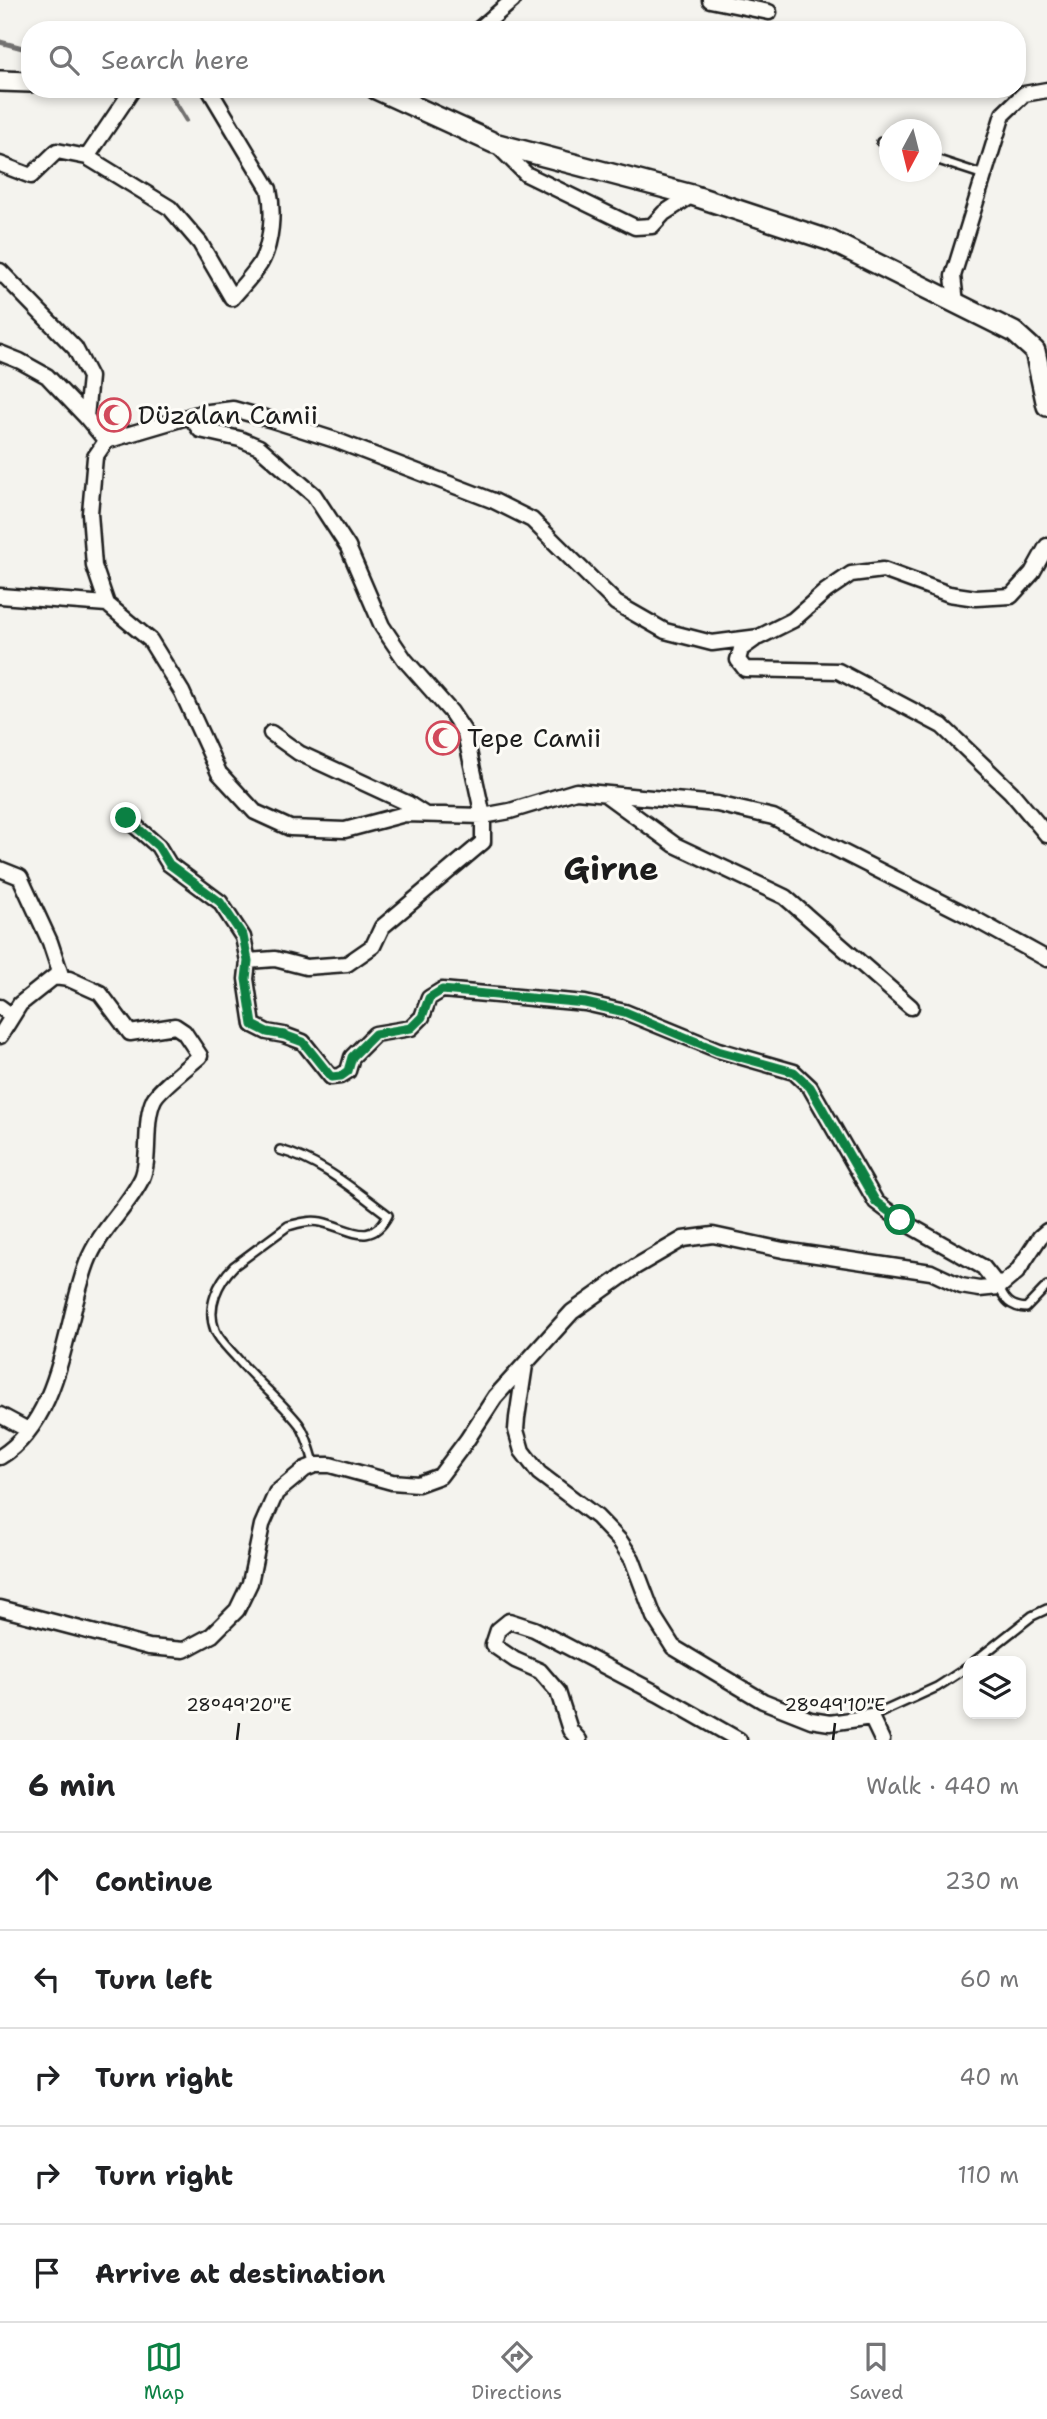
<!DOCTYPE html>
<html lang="en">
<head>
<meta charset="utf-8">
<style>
	:root { --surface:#fff; --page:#f6f6f6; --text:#202124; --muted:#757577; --line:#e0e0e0; --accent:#0b8043 }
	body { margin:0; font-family:"Shantell Sans",sans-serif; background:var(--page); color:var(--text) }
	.controls { position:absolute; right:21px; bottom:21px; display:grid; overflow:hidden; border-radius:14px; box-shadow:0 4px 10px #0003 }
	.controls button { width:63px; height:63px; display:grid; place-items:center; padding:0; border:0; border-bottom:2px solid var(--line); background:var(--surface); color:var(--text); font:35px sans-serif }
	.compass { position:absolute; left:879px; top:119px; width:63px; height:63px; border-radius:50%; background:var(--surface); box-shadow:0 4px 10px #0003; rotate:187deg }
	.stop { position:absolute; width:21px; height:21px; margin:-16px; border:5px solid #0b8043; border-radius:50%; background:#fff }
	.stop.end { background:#0b8043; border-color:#fff; box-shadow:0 2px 7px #0008 }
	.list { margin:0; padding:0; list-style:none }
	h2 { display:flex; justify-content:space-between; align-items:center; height:91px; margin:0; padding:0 28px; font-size:30px }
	h2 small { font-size:23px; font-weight:400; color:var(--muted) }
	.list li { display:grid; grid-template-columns:46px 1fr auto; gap:21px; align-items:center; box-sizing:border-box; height:98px; padding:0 28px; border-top:2px solid var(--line) }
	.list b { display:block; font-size:26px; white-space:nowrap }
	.list em { font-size:23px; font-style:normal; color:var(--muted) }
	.icon { flex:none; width:38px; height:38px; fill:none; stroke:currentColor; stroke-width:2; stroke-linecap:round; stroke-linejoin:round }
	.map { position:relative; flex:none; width:1047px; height:1740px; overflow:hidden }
	.search { position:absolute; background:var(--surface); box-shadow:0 4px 10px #0003; left:21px; right:21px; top:21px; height:77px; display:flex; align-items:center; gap:18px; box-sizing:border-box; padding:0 24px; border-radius:28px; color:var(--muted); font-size:26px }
	.sheet { height:581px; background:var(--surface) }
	nav { display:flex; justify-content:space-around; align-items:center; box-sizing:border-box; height:98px; border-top:2px solid var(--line); background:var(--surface); font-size:19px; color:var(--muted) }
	nav a { display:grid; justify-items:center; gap:4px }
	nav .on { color:var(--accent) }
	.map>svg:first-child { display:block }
</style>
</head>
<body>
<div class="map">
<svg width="1047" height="1740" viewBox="0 0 1047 1740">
	<rect width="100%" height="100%" fill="#f4f3ee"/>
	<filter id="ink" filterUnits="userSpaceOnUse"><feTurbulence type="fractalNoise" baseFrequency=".0143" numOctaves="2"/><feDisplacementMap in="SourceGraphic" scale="14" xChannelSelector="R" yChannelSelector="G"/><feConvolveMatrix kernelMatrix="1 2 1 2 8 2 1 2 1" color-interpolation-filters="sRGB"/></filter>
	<g filter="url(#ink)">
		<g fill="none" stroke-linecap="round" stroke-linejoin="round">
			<path stroke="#72716f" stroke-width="5" d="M 0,42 L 30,50
				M 167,89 L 186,120"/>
			<defs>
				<path id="lane" d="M 881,142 L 890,144
					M 932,158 L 984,175
					M 280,1150 C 321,1161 354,1190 388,1215 C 370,1249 350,1228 321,1222 C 310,1220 299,1223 288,1226 L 234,1266 C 218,1282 206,1307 215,1330 C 219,1340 228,1348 235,1356 C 255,1380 280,1400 299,1424 C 308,1436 310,1452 315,1465
					M 999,1287 C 1005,1300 1010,1307 1026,1308 L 1047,1286
					M 975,1661 L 1032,1616 L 1047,1609
					M 871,1717 L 937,1687 L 968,1667"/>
				<path id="street" d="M 710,0 L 769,12
					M 478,30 L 513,0
					M 407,102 L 414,89
					M 495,143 L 526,174 L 635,227 L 652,226 L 664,213 L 692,195
					M 87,157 L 133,89
					M 0,164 L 31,176 L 57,151 L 87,157 L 170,208 L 200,243 L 232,298 C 242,287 252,276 260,264 C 272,244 274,211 269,189 L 209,89
					M 0,271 L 75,348 L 90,377 L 86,417 L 106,441
					M 956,303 L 953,276 L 1003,114 L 1024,94 L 1047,90
					M 0,353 L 20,361 L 47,376 L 86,417
					M 190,416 L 200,430 L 240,439 L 259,447 L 314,495 L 348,547 L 382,626 L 390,638 L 405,660 L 451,712 L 465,733 L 483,816 L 483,842 L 382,927 L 373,946 L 347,964 L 306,967 L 275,959 L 248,961 L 246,979 L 253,1025 L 267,1032 L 284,1035 L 303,1042 L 331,1077 L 340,1076 L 348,1071 L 352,1057 L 375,1034 L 411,1028 L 422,1017 L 429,998 L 442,990 L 585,1003 L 625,1012 L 718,1050 L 794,1072 L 810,1087 L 876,1202 L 900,1220 L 983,1267 L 999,1287
					M 1047,546 L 1032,573 L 1011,596 L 976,598 L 949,594 L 883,570 L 851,574 L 826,591 L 793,620 L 759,637 L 712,643 L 665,631 L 616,603 L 532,520 L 494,501 L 335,440 L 269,419 L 233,409 L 201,413 L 106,441 L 95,457 L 90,513 L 94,566 L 107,604 L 150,640 L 182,692 L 219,773 L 255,812 L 290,828 L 345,830 L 405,814 L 483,816 L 510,811 L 576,791 L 717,804 L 773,817 L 971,917 L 1047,959
					M 0,596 L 107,604
					M 755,639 L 741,649 L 738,660 L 745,669 L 838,671 L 942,726 L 1011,792 L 1047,835
					M 271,733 L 299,753 L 407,803 L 424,814
					M 605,794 L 675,845 L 785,897 L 911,1007
					M 126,818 L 158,846 L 169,864 L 220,902 L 243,937 L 248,961
					M 0,869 L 20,877 L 50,942 L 62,978
					M 0,1007 L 12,1016
					M 0,1036 L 20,1004 L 54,977 L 69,979 L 100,993 L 130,1033 L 175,1026 L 184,1032 L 200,1056 C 190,1065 159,1089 154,1099 C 143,1122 151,1158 142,1178 C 127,1209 100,1229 87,1263 C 64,1325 62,1419 0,1457
					M 525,1365 L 517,1418 L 516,1430 L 522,1451 L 539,1473 L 597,1517 L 620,1541 L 632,1559 L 654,1617 L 673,1647 L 763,1701 L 811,1720 L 830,1723 L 871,1717 L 882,1740
					M 0,1415 L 28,1430
					M 0,1608 L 149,1647 L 184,1650 L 212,1635 L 237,1610 L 250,1583 L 262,1525 L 276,1493 L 305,1469 L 315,1465 L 330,1465 L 392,1482 L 418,1484 L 440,1476 L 467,1440 L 495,1397 L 572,1312 L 635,1267 L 683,1239 L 713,1235 L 783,1250 L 931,1272 L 961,1286 L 979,1289 L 999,1287 L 1017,1272 L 1040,1237 L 1047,1231
					M 579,1740 L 570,1730 L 558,1692 L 540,1671 L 515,1660 L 493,1645 L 498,1630 L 509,1621 L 534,1629 L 658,1694 L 739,1740"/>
				<path id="secondary" d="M 0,81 L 30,82
					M 376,89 L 494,143 L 692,195 L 831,241 L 1014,332 L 1035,351 L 1047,406"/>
			</defs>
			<use href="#lane" stroke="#1c1c1c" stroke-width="12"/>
			<use href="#street" stroke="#1c1c1c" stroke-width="19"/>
			<use href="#secondary" stroke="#1c1c1c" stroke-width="24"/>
			<use href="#lane" stroke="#fdfcf7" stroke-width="7"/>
			<use href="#street" stroke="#fdfcf7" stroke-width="14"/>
			<use href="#secondary" stroke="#fdfcf7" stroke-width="19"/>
		</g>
	</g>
	<g fill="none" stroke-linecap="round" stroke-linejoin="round" filter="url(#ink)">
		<path stroke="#0b8043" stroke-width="9" d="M 126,818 L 158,846 L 169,864 L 220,902 L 243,936 L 248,961 L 246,979 L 253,1025 L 267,1032 L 284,1035 L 303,1042 L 331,1077 L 341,1076 L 348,1071 L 352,1057 L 375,1034 L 411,1028 L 422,1017 L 429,998 L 442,990 L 585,1003 L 625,1012 L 718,1051 L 794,1072 L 810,1087 L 876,1202 L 900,1220"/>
	</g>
	<path fill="none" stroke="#1c1c1c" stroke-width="2.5" d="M 237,1740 L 239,1723M 833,1740 L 835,1723"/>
	<defs>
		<symbol id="mosque-ring" viewBox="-11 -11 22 22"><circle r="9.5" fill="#fdfcf7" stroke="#d1495b" stroke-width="1.5"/><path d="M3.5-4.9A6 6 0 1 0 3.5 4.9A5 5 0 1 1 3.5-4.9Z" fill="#d1495b"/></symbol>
	</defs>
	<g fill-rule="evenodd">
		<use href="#mosque-ring" x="95" y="396" width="38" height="38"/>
		<use href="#mosque-ring" x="424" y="719" width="38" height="38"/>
	</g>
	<g text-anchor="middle" stroke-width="6" stroke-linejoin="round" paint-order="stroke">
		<g font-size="26" fill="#1c1c1c" stroke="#fdfcf7" text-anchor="start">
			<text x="138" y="424">Düzalan Camii</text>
			<text x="467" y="747">Tepe Camii</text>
		</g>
		<g font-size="33" font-weight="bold" fill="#1c1c1c" stroke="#fdfcf7">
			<text x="611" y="880">Girne</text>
		</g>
	</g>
	<g font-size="18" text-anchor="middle" fill="#1c1c1c" stroke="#fdfcf7" stroke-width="6" stroke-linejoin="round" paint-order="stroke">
		<text x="239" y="1711">28°49'20"E</text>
		<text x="835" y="1711">28°49'10"E</text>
	</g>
</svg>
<div class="controls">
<button><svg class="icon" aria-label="layers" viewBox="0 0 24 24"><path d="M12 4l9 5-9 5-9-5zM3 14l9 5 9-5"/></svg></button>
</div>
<svg class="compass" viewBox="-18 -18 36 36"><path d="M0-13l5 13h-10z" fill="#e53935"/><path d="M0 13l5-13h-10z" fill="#757577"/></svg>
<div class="stop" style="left:900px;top:1220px"></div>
<div class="stop end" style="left:126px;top:818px"></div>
<div class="search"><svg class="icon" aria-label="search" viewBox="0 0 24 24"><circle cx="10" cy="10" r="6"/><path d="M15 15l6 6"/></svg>Search here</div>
</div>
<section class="sheet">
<h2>6 min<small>Walk · 440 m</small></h2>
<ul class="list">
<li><svg class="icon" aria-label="ahead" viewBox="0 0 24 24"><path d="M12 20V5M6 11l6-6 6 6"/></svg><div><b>Continue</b></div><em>230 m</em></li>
<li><svg class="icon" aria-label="left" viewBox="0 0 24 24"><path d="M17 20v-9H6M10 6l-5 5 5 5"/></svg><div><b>Turn left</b></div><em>60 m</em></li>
<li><svg class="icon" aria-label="right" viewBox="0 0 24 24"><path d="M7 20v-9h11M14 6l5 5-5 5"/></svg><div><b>Turn right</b></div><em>40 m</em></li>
<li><svg class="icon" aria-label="right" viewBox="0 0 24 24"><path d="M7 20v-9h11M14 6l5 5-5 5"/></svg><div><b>Turn right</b></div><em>110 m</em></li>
<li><svg class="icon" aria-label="arrive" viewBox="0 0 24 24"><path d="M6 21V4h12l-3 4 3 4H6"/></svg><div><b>Arrive at destination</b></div></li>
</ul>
</section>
<nav>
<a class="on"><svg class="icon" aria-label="map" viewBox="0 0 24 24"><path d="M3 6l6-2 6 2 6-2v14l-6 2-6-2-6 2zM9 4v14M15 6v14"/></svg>Map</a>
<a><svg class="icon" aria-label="directions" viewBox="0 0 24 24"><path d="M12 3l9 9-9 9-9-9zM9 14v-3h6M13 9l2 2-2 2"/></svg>Directions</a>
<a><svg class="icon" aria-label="saved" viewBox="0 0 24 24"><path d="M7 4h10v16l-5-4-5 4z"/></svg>Saved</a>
</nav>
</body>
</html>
